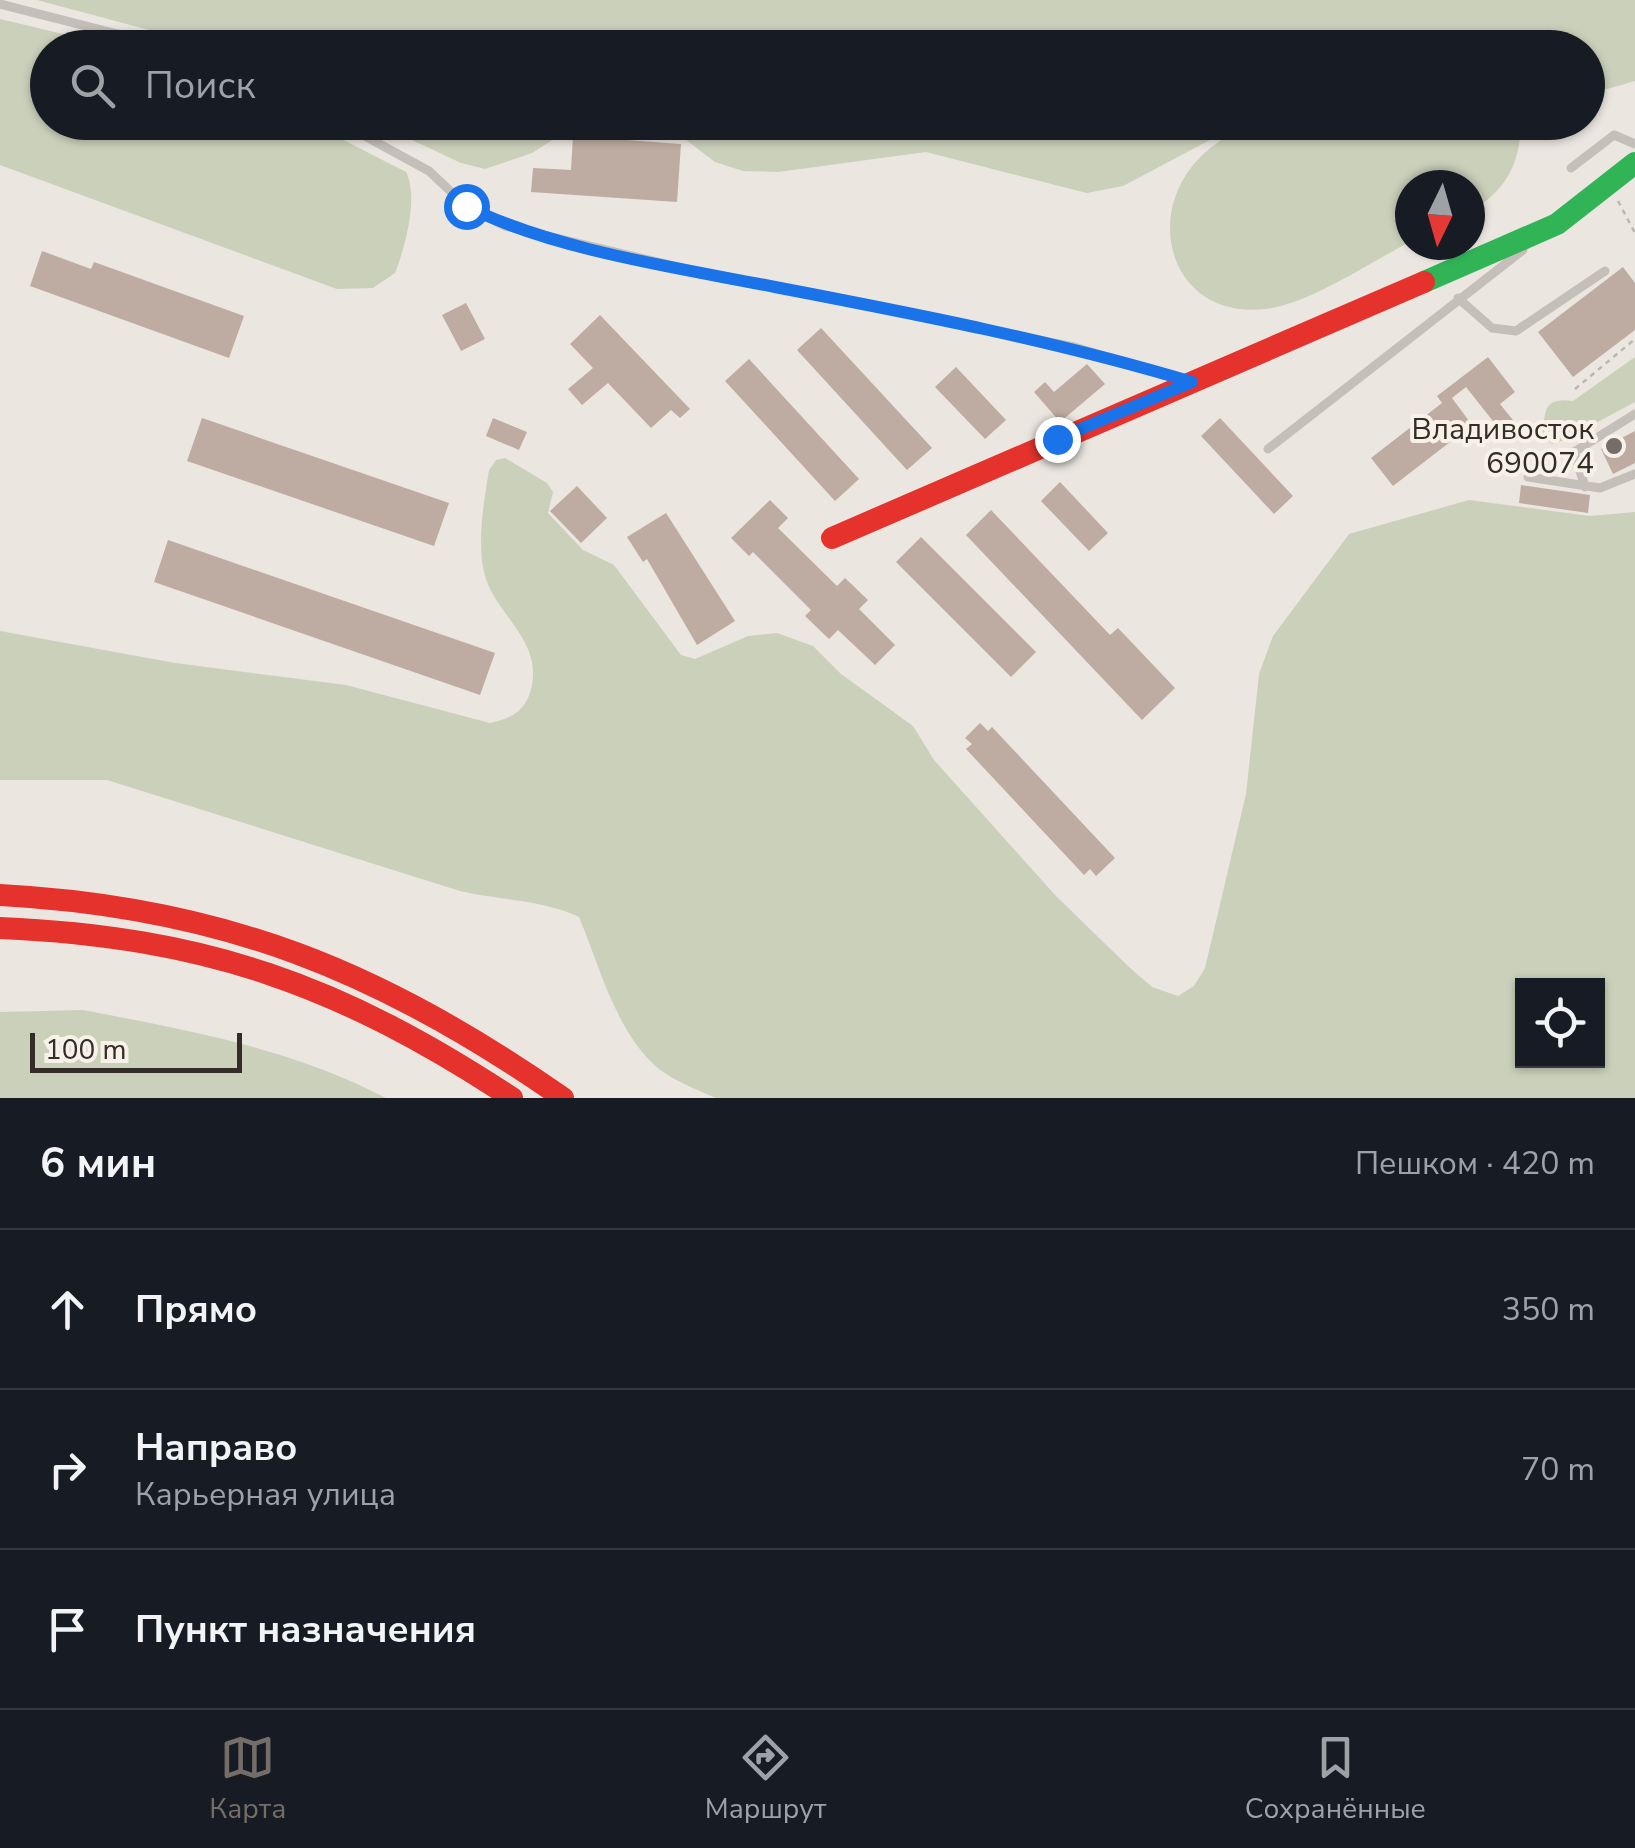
<!DOCTYPE html>
<html lang="ru">
<head>
<meta charset="utf-8">
<style>
	:root { --surface:#171b24; --page:#20242c; --text:#f1f3f6; --muted:#9ea1a6; --line:#363941; --accent:#746d68 }
	body { margin:0; font-family:"Nunito Sans",sans-serif; background:var(--page); color:var(--text) }
	.controls { position:absolute; right:30px; bottom:30px; display:grid; overflow:hidden; border-radius:0px; box-shadow:0 2px 8px #0004 }
	.controls button { width:90px; height:90px; display:grid; place-items:center; padding:0; border:0; border-bottom:2px solid var(--line); background:var(--surface); color:var(--text); font:50px sans-serif }
	.compass { position:absolute; left:1395px; top:170px; width:90px; height:90px; border-radius:50%; background:var(--surface); box-shadow:0 2px 8px #0004; rotate:185deg }
	.scale { position:absolute; left:30px; bottom:25px; width:212px; box-sizing:border-box; padding-left:10px; border:5px solid #342c28; border-top:0; font-size:28px; line-height:35px; white-space:nowrap; color:#342c28; -webkit-text-stroke:8px #f8f1e7; paint-order:stroke }
	.stop { position:absolute; width:30px; height:30px; margin:-22px; border:8px solid #1a73e8; border-radius:50%; background:#fff }
	.stop.end { background:#1a73e8; border-color:#fff; box-shadow:0 2px 10px #0008 }
	.list { margin:0; padding:0; list-style:none }
	h2 { display:flex; justify-content:space-between; align-items:center; height:130px; margin:0; padding:0 40px; font-size:42px }
	h2 small { font-size:32px; font-weight:400; color:var(--muted) }
	.list li { display:grid; grid-template-columns:65px 1fr auto; gap:30px; align-items:center; box-sizing:border-box; height:160px; padding:0 40px; border-top:2px solid var(--line) }
	.list b { display:block; font-size:38px; white-space:nowrap }
	.list p { margin:0; font-size:32px; white-space:nowrap; color:var(--muted) }
	.list em { font-size:32px; font-style:normal; color:var(--muted) }
	.icon { flex:none; width:55px; height:55px; fill:none; stroke:currentColor; stroke-width:2; stroke-linecap:round; stroke-linejoin:round }
	.map { position:relative; flex:none; width:1635px; height:1098px; overflow:hidden }
	.search { position:absolute; background:var(--surface); box-shadow:0 2px 8px #0004; left:30px; right:30px; top:30px; height:110px; display:flex; align-items:center; gap:25px; box-sizing:border-box; padding:0 35px; border-radius:55px; color:var(--muted); font-size:38px }
	.sheet { height:610px; background:var(--surface) }
	nav { display:flex; justify-content:space-around; align-items:center; box-sizing:border-box; height:140px; border-top:2px solid var(--line); background:var(--surface); font-size:28px; color:var(--muted) }
	nav a { display:grid; justify-items:center; gap:5px }
	nav .on { color:var(--accent) }
	.map>svg:first-child { display:block }
</style>
</head>
<body>
<div class="map">
<svg width="1635" height="1098" viewBox="0 0 1635 1098">
	<rect width="100%" height="100%" fill="#ebe6e0"/>
	<path fill="#cbd0bb" fill-rule="evenodd" d="M 37,0 L 1635,0 L 1635,81 L 1607,89 L 1588,87 L 1588,48 C 1565,48 1537,52 1515,48 C 1460,37 1438,19 1384,48 L 216,48 Z
		M 0,19 L 118,47 L 48,48 L 48,122 L 310,123 L 406,172 C 419,197 405,247 395,273 L 373,288 L 337,289 L 0,165 Z
		M 376,123 L 1242,123 L 1123,186 L 1087,193 L 926,152 L 778,172 L 743,171 L 715,162 L 681,136 L 571,128 L 532,153 L 485,169 L 461,163 Z
		M 1520,123 C 1522,161 1505,193 1470,211 L 1470,185 L 1410,185 L 1410,242 C 1370,262 1308,305 1265,309 C 1150,322 1129,161 1260,123 C 1279,117 1308,122 1328,122 C 1392,122 1456,122 1520,123 Z
		M 1635,357 L 1635,402 L 1564,440 L 1552,444 L 1542,436 C 1546,412 1542,397 1573,401 Z
		M 505,458 L 547,483 L 553,492 L 548,513 L 583,550 L 614,565 L 681,655 L 695,659 L 748,636 L 777,633 L 813,646 L 841,674 L 913,726 L 934,760 L 1056,896 L 1129,967 L 1152,987 L 1178,996 L 1194,986 L 1205,968 L 1246,794 L 1259,674 L 1273,636 L 1349,534 L 1469,500 L 1590,516 L 1635,512 L 1635,1098 L 716,1098 C 698,1090 674,1081 659,1069 C 616,1033 600,967 579,917 C 543,900 499,900 460,891 L 107,780 L 0,780 L 0,631 L 175,663 L 346,685 L 490,723 C 513,718 527,710 532,685 C 541,638 493,613 484,572 C 477,541 484,501 489,470 L 496,460 ZM 1522,986 L 1598,986 L 1598,1060 L 1522,1060 Z
		M 83,1010 C 187,1030 290,1048 386,1098 L 0,1098 L 0,1012 Z"/>
	<path fill="#beaca2" d="M 573,136 L 681,144 L 677,202 L 531,192 L 533,168 L 571,170 Z
		M 42,251 L 91,269 L 94,262 L 244,316 L 229,358 L 30,286 Z
		M 1623,267 L 1635,283 L 1635,330 L 1573,377 L 1538,332 Z
		M 466,303 L 485,339 L 461,351 L 442,315 Z
		M 600,315 L 690,409 L 680,418 L 671,410 L 651,428 L 608,383 L 582,405 L 568,389 L 593,368 L 570,344 Z
		M 821,328 L 932,448 L 907,470 L 797,350 Z
		M 1488,357 L 1515,392 L 1500,404 L 1521,430 L 1508,440 L 1466,387 L 1452,398 L 1472,425 L 1393,486 L 1371,458 L 1442,403 L 1437,396 Z
		M 749,359 L 859,479 L 835,501 L 725,381 Z
		M 1087,364 L 1105,384 L 1060,422 L 1034,392 L 1045,382 L 1054,392 Z
		M 956,367 L 1006,420 L 985,439 L 935,387 Z
		M 202,418 L 449,503 L 434,546 L 187,461 Z
		M 493,418 L 527,432 L 519,450 L 486,436 Z
		M 1220,418 L 1293,496 L 1274,514 L 1201,436 Z
		M 1635,431 L 1635,463 L 1613,474 L 1601,449 Z
		M 1060,482 L 1108,533 L 1089,551 L 1041,501 Z
		M 1521,485 L 1590,495 L 1588,513 L 1519,503 Z
		M 577,486 L 607,518 L 581,543 L 550,511 Z
		M 770,500 L 788,518 L 778,528 L 837,586 L 845,578 L 868,600 L 859,609 L 895,645 L 875,665 L 838,630 L 829,639 L 805,616 L 811,610 L 753,552 L 749,556 L 731,538 Z
		M 991,510 L 1110,635 L 1118,628 L 1175,688 L 1142,720 L 966,535 Z
		M 666,513 L 735,621 L 697,645 L 647,559 L 643,562 L 627,537 Z
		M 921,537 L 1036,652 L 1011,677 L 896,562 Z
		M 168,540 L 495,653 L 480,695 L 154,582 Z
		M 980,723 L 988,731 L 992,727 L 1115,858 L 1096,876 L 1090,869 L 1084,875 L 966,749 L 972,744 L 965,738 Z"/>
	<g fill="none" stroke-linecap="round" stroke-linejoin="round">
		<path stroke="#bdb7b1" stroke-width="2.5" stroke-dasharray="5 5" stroke-linecap="butt" d="M 1618,201 L 1635,233
			M 1575,389 L 1635,339"/>
		<path stroke="#c4bfb9" stroke-width="9" d="M 0,4 L 172,48
			M 339,122 L 429,171 L 466,206 L 505,226 L 695,271 L 1074,347 L 1183,379
			M 1571,168 L 1614,135 L 1635,144
			M 1458,298 L 1492,328 L 1516,331 L 1605,271
			M 1268,449 L 1523,250
			M 1528,477 L 1600,488 L 1635,474
			M 1585,487 L 1574,452 L 1635,414"/>
		<path stroke="#30b455" stroke-width="22" d="M 1424,282 L 1557,224 L 1635,163"/>
		<path stroke="#e5322d" stroke-width="22" d="M 832,538 L 1424,282
			M 0,895 C 223,907 381,971 563,1098
			M 0,928 C 206,937 340,985 512,1098"/>
	</g>
	<g fill="none" stroke-linecap="round" stroke-linejoin="round">
		<path stroke="#1a73e8" stroke-width="12" d="M 466,206 C 553,250 679,268 775,287 C 916,314 1055,341 1192,382 L 1057,439"/>
	</g>
	<circle fill="#746d68" stroke="#f8f1e7" stroke-width="4" cx="1614" cy="446" r="10"/>
	<g text-anchor="middle" stroke-width="8" stroke-linejoin="round" paint-order="stroke">
		<g font-size="30" fill="#342c28" stroke="#f8f1e7" text-anchor="end">
			<text x="1594" y="439">Владивосток<tspan x="1594" dy="34">690074</tspan></text>
		</g>
	</g>
</svg>
<div class="controls">
<button><svg class="icon" aria-label="locate" viewBox="0 0 24 24"><circle cx="12" cy="12" r="6"/><path d="M12 2v4M12 18v4M2 12h4M18 12h4"/></svg></button>
</div>
<svg class="compass" viewBox="-18 -18 36 36"><path d="M0-13l5 13h-10z" fill="#e53935"/><path d="M0 13l5-13h-10z" fill="#9ea1a6"/></svg>
<div class="scale">100 m</div>
<div class="stop" style="left:466px;top:206px"></div>
<div class="stop end" style="left:1057px;top:439px"></div>
<div class="search"><svg class="icon" aria-label="search" viewBox="0 0 24 24"><circle cx="10" cy="10" r="6"/><path d="M15 15l6 6"/></svg>Поиск</div>
</div>
<section class="sheet">
<h2>6 мин<small>Пешком · 420 m</small></h2>
<ul class="list">
<li><svg class="icon" aria-label="ahead" viewBox="0 0 24 24"><path d="M12 20V5M6 11l6-6 6 6"/></svg><div><b>Прямо</b></div><em>350 m</em></li>
<li><svg class="icon" aria-label="right" viewBox="0 0 24 24"><path d="M7 20v-9h11M14 6l5 5-5 5"/></svg><div><b>Направо</b><p>Карьерная улица</p></div><em>70 m</em></li>
<li><svg class="icon" aria-label="arrive" viewBox="0 0 24 24"><path d="M6 21V4h12l-3 4 3 4H6"/></svg><div><b>Пункт назначения</b></div></li>
</ul>
</section>
<nav>
<a class="on"><svg class="icon" aria-label="map" viewBox="0 0 24 24"><path d="M3 6l6-2 6 2 6-2v14l-6 2-6-2-6 2zM9 4v14M15 6v14"/></svg>Карта</a>
<a><svg class="icon" aria-label="directions" viewBox="0 0 24 24"><path d="M12 3l9 9-9 9-9-9zM9 14v-3h6M13 9l2 2-2 2"/></svg>Маршрут</a>
<a><svg class="icon" aria-label="saved" viewBox="0 0 24 24"><path d="M7 4h10v16l-5-4-5 4z"/></svg>Сохранённые</a>
</nav>
</body>
</html>
